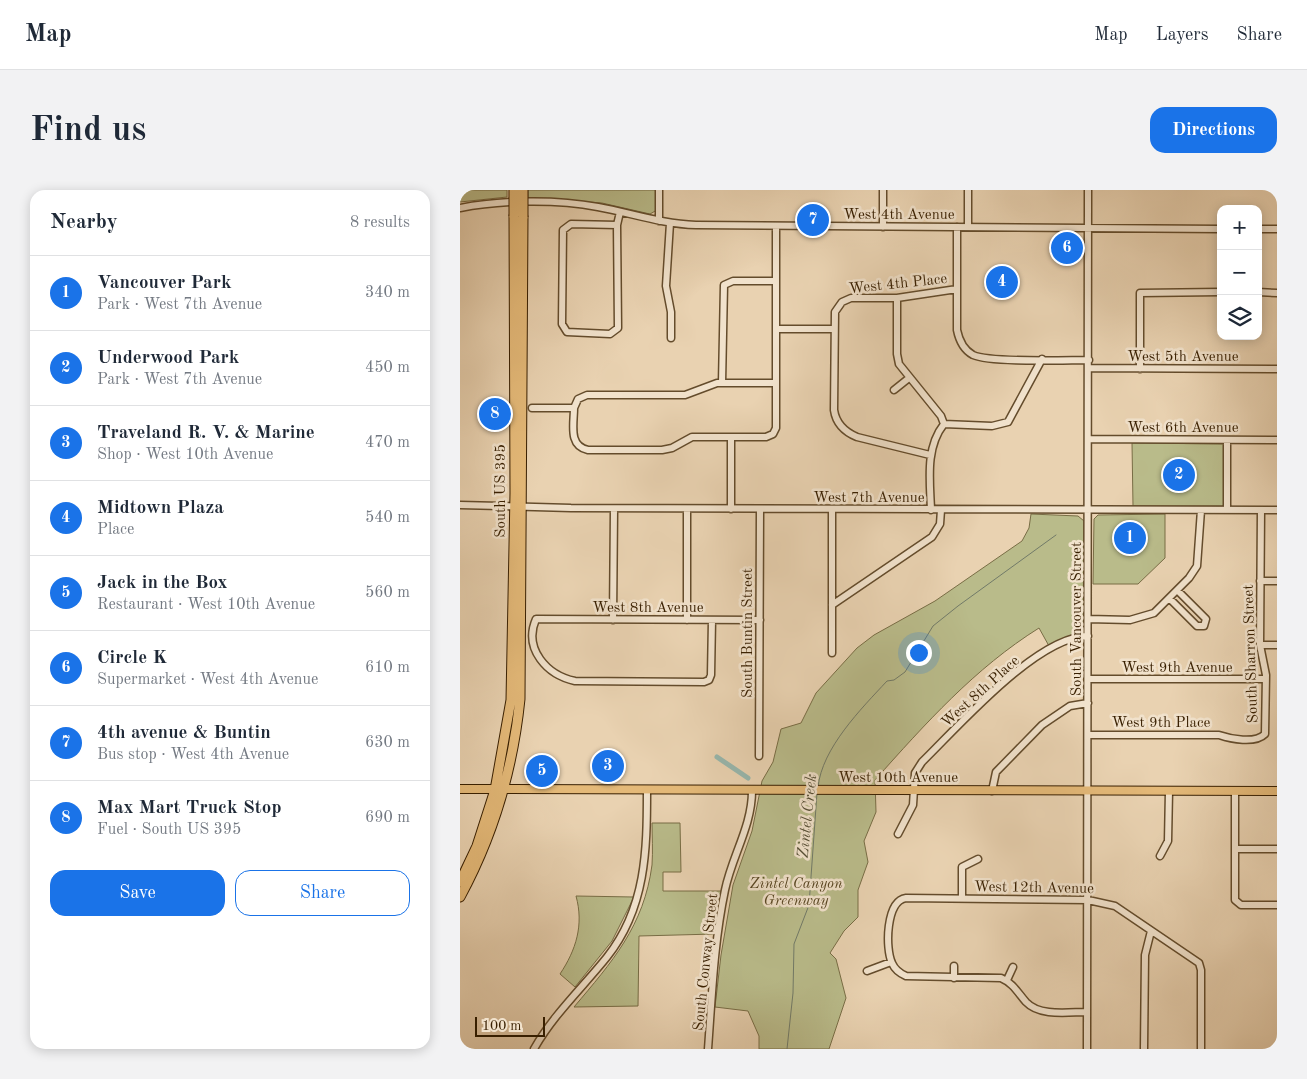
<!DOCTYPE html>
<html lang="en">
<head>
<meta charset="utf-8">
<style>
	:root { --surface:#fff; --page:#f2f2f3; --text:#1f2937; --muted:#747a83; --line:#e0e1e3; --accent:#1a73e8 }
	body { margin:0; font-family:"Old Standard TT",serif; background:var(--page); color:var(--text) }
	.controls { position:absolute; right:15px; top:15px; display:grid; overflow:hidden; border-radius:10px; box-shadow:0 2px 12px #0003 }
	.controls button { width:45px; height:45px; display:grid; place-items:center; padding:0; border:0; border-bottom:1px solid var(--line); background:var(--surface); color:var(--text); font:25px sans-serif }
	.scale { position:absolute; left:15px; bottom:12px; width:70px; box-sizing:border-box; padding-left:5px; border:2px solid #381f00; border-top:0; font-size:14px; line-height:18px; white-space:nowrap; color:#381f00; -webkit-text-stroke:4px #f1e2cc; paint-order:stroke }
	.you { position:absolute; left:458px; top:462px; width:18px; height:18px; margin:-12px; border:4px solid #fff; border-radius:50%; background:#1a73e8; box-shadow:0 0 0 8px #1a73e833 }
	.badge { display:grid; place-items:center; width:32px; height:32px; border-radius:50%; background:var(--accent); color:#fff; font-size:16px; font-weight:700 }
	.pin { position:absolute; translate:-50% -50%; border:2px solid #fff; box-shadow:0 1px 5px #0006 }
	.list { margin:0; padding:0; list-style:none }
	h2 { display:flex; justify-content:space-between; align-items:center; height:65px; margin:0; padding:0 20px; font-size:21px }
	h2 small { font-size:16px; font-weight:400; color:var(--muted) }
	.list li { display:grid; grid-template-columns:32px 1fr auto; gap:15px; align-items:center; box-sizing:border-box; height:75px; padding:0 20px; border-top:1px solid var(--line) }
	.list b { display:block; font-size:19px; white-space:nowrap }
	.list p { margin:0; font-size:16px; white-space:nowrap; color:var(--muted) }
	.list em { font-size:16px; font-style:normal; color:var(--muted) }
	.actions { display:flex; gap:10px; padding:15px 20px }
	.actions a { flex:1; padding:11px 0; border:1px solid var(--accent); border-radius:15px; text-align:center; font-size:18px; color:var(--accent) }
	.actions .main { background:var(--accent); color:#fff }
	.icon { flex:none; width:28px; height:28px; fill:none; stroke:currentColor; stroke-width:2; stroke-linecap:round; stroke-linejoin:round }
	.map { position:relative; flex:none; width:817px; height:859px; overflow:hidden; border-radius:15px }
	header { display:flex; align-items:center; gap:30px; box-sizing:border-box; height:70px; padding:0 25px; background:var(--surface); border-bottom:1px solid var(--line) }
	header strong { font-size:24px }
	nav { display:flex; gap:28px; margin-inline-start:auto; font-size:18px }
	.intro { display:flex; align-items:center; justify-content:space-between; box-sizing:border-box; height:120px; padding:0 30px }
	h1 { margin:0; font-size:35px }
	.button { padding:12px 22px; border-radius:15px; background:var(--accent); color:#fff; font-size:18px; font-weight:700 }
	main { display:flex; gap:30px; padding:0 30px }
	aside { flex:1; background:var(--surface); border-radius:15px; box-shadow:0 2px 12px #0003 }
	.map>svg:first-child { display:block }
</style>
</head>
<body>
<header>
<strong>Map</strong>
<nav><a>Map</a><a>Layers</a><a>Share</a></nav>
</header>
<div class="intro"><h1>Find us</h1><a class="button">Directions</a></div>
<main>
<aside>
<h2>Nearby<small>8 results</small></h2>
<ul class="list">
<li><span class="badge">1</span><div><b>Vancouver Park</b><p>Park · West 7th Avenue</p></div><em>340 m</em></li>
<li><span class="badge">2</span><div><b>Underwood Park</b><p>Park · West 7th Avenue</p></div><em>450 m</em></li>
<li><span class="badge">3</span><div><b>Traveland R. V. &amp; Marine</b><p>Shop · West 10th Avenue</p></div><em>470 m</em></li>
<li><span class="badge">4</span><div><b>Midtown Plaza</b><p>Place</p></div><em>540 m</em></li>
<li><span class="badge">5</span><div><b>Jack in the Box</b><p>Restaurant · West 10th Avenue</p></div><em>560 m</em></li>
<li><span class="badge">6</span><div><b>Circle K</b><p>Supermarket · West 4th Avenue</p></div><em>610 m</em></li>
<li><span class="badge">7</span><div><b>4th avenue &amp; Buntin</b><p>Bus stop · West 4th Avenue</p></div><em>630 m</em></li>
<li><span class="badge">8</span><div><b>Max Mart Truck Stop</b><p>Fuel · South US 395</p></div><em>690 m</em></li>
</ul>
<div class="actions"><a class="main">Save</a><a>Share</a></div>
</aside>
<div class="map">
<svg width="817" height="859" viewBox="0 0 817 859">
	<rect width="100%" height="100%" fill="#e9d2b1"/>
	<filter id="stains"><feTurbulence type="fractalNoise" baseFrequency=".004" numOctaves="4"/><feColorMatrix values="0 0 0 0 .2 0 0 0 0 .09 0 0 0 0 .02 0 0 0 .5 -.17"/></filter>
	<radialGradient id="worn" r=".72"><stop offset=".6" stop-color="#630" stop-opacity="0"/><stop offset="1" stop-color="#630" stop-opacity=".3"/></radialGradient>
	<path fill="#b9bb8a" stroke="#786d45" d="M 0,0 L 47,0 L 47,7 L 0,12 Z
		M 68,0 L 197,0 L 197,20 L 190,24 L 142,13 L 68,8 Z
		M 672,253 L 765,254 L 766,316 L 673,316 Z
		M 571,324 L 618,326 L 624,331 L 623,439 L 589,456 L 579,438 C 515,478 465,534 415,590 L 416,622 L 404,651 L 408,672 L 398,700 L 398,727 L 384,741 L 370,763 L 376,769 L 386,808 L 369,859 L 299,859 L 299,846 L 288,821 L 255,817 L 261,765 L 273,695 L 292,641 L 302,591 L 313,572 L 321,539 L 341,533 L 356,503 L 397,458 L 414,445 L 475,411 L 562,351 L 569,338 Z
		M 705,324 L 705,368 L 678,394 L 633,394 L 634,329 L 638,325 Z
		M 192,633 L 220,633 L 221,682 L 203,682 L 203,701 L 262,701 L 255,744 L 179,746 L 178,816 L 114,817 C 152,772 184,736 192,675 C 193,661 192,646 192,633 Z
		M 116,706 L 174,707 L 152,751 L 115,797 L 100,784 C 116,760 124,735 116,706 Z"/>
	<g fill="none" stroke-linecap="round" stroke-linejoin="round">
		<path stroke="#717a68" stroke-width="1" d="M 358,597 C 362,558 401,519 427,491 L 434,490 L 445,482 L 473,436 L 498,416 L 596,345
			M 327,859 L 333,803 L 334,754 L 349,715 L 357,603"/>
		<path stroke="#97b7ad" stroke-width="5" d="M 257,567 L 288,588"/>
		<defs>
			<path id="minor" d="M 508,0 L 508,37
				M 0,18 C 41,10 96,9 138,17 C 171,23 202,34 236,35 L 761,39
				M 199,31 L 199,0
				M 210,33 L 206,96 L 211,122 L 211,148
				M 157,35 L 111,34 L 103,40 L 102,134 L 107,142 L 150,144 L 158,138 L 157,35 L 160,22
				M 423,37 L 423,0
				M 497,37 L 497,140 C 499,150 504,160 513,165 C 531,173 605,170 629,170
				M 798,39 L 817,39
				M 798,102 L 817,103
				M 437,108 L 437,164 L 439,174 L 481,226 L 484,234 C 465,258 470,291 471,320
				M 316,139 L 374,139
				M 629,178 L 817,179
				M 680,179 L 680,103 L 761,102
				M 262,193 L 264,95 L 273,91 L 316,91
				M 434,200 L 449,188
				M 72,218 L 114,218 L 118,209 L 127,205 L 225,205 L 257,193 L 316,193
				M 114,218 C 114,234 108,256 128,260 L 202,260 L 212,258 L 232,247 L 306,247 L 313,244 L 316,238 L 316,36
				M 484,234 L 532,236 L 548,232 L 582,169
				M 628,249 L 817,250
				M 767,250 L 767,320
				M 470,265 L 397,247 C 385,242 376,234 374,220 L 375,122 L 382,112 L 391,108 L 437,108 L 497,99
				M 0,315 L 111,318 L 817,320
				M 271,319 L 271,247
				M 372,320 L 372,463
				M 800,391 L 817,391
				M 709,408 L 737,436 L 744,436 L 746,429 L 717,400
				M 372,415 L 472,347 L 480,334 L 481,320
				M 628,429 L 670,430 L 694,423 L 729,388 L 737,376 L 741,320
				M 153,430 L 154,319
				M 227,430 L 227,319
				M 252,430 L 251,485 L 249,490 L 244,492 L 115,491 C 87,485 63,459 76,429 L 300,430
				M 800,455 L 817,455
				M 628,489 L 806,489
				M 628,545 L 759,545 C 771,549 795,554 805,544 L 806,485 L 800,455 L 801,320
				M 299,566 L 300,319
				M 532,601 L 536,582 L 582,535 L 610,516 L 628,513
				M 775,601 L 775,710 L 781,715 L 817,715
				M 438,644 L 453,615 L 455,583 L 462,572 C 498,537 577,446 628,446
				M 775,659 L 817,659
				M 700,666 L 708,651 L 709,601
				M 502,708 L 502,677 L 518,669
				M 407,781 L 431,772
				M 494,788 L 494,776
				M 547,790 L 553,777
				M 627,822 C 609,822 580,827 566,812 C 558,803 553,793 541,788 L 446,786 C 439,783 435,780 432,773 C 425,758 426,711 446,708 L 628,710 L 655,716 L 739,773 L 741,780 L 741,859
				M 74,859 C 93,825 123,797 147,767 C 186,718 187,660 187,601
				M 248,859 C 252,806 254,752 265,700 C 272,666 292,636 292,601
				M 627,859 L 628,0
				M 684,859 L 685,765 L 691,741"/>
			<path id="major" d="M 0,599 L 817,601"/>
			<path id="highway" d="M 0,692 L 17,656 L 35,600 L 51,510 L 55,303 L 54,26
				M 0,707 C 33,646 53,578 60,509 L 63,27"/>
		</defs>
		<use href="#minor" stroke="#644c2c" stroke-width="9"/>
		<use href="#major" stroke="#381f00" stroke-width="10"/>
		<use href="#highway" stroke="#381f00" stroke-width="11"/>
		<use href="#minor" stroke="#f1e2cc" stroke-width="6"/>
		<use href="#major" stroke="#e4b978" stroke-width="8"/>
		<use href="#highway" stroke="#e4b978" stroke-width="9"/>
		<defs>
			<path id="highway-bridge" d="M 63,0 L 63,27
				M 54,26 L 54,0"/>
		</defs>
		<use href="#highway-bridge" stroke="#381f00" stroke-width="11" stroke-linecap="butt"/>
		<use href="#highway-bridge" stroke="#e4b978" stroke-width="9"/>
	</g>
	<g text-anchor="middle" stroke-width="5" stroke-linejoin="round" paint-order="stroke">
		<g font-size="15" fill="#381f00" stroke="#f1e2cc">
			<text x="439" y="29">West 4th Avenue</text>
			<text transform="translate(438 93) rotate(-6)" y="5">West 4th Place</text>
			<text x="723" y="171">West 5th Avenue</text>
			<text x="723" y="242">West 6th Avenue</text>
			<text transform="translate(40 301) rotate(-90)" y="5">South US 395</text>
			<text x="409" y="312">West 7th Avenue</text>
			<text x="188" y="422">West 8th Avenue</text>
			<text transform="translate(616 429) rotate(-90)" y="5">South Vancouver Street</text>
			<text transform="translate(287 443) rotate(-90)" y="5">South Buntin Street</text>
			<text transform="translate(790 464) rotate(-92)" y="5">South Sharron Street</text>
			<text x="717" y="482">West 9th Avenue</text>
			<text transform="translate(520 501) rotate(-42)" y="5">West 8th Place</text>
			<text x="701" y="537">West 9th Place</text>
			<text x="438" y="592">West 10th Avenue</text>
			<text transform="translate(574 697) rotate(1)" y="5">West 12th Avenue</text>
			<text transform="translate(245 772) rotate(-84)" y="5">South Conway Street</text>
		</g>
		<g font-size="15" font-style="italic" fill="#584622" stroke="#f1e2cc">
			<text x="336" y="698">Zintel Canyon<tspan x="336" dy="17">Greenway</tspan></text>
		</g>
		<g font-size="16" font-style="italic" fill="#544d34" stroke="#f1e2cc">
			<text transform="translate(346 626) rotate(-84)" y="6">Zintel Creek</text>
		</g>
	</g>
	<rect width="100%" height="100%" filter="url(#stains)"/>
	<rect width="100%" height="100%" fill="url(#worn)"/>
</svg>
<div class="controls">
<button>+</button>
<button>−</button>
<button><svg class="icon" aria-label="layers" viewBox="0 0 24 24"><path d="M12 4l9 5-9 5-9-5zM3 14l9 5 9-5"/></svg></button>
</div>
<div class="scale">100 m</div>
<div class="you"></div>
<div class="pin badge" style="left:670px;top:348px">1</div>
<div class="pin badge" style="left:719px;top:285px">2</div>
<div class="pin badge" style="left:148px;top:576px">3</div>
<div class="pin badge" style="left:542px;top:92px">4</div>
<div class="pin badge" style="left:82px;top:581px">5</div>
<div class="pin badge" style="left:607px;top:58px">6</div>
<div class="pin badge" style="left:353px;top:30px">7</div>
<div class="pin badge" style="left:35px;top:224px">8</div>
</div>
</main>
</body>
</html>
